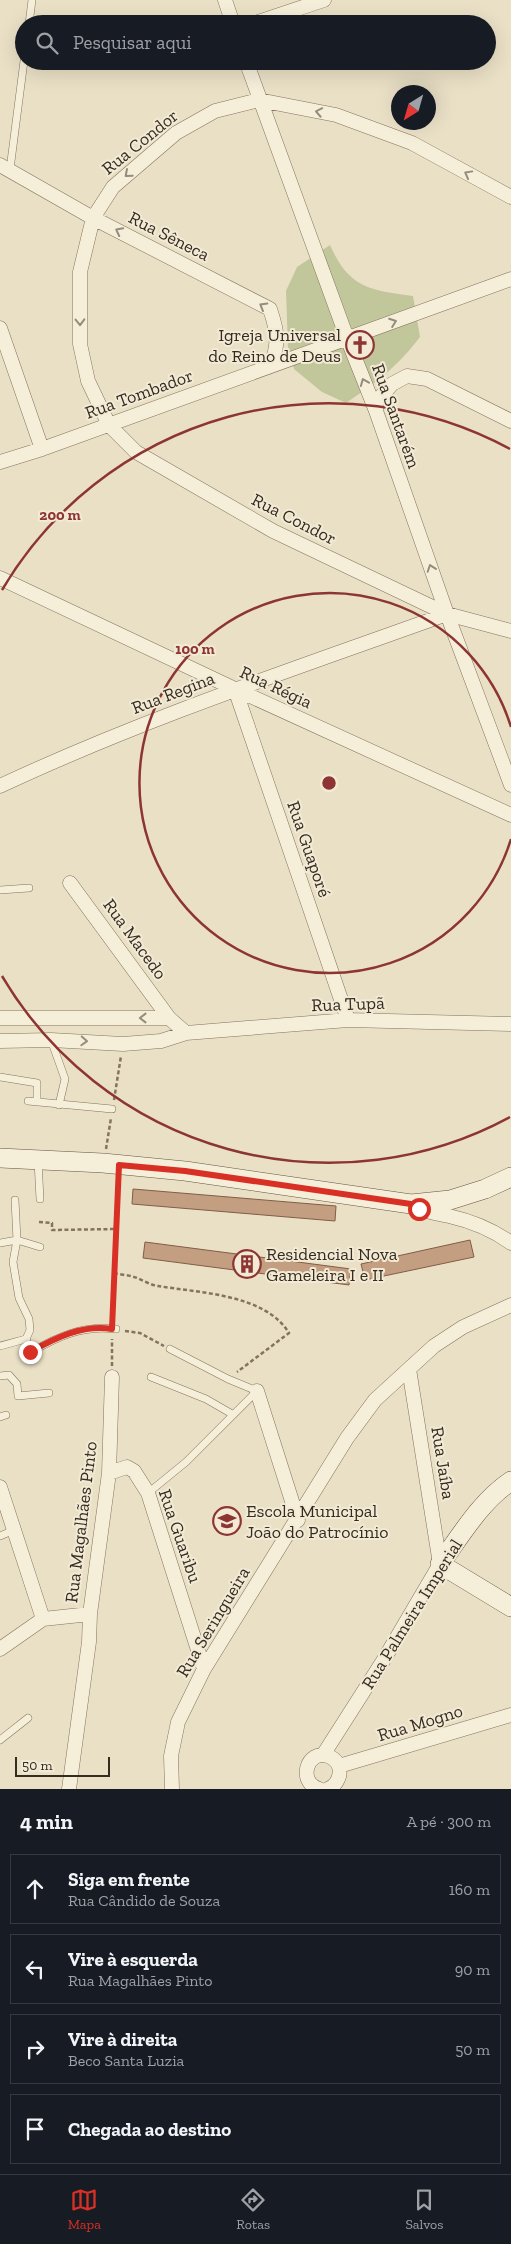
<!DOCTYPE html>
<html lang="pt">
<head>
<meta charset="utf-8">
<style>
	:root { --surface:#171b24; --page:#242831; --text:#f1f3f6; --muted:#9ea1a6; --line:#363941; --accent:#d93025 }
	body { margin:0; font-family:"Zilla Slab",serif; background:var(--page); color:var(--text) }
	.compass { position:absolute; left:391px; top:85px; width:45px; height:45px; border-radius:50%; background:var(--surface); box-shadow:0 5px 20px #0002; rotate:217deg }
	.scale { position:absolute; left:15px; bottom:12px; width:95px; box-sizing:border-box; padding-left:5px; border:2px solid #352b20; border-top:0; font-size:14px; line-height:18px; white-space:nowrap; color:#352b20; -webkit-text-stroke:4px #f2ead5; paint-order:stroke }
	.stop { position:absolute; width:15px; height:15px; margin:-11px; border:4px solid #d93025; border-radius:50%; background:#fff }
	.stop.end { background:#d93025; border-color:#fff; box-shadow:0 1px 5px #0008 }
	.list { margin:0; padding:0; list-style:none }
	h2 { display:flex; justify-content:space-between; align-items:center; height:65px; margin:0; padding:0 20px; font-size:21px }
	h2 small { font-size:16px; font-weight:400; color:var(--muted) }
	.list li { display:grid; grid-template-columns:32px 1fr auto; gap:15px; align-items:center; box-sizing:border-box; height:70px; margin:0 10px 10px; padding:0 10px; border:1px solid var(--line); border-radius:0px }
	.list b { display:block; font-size:19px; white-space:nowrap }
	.list p { margin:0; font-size:16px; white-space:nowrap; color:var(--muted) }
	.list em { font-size:16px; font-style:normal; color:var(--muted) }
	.icon { flex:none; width:28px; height:28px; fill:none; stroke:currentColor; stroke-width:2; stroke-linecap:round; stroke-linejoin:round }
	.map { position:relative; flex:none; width:511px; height:1789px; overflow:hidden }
	.search { position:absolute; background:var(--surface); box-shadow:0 5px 20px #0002; left:15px; right:15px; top:15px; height:55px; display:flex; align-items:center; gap:12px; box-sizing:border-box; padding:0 18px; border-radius:28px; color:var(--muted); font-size:19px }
	.sheet { height:385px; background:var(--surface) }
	nav { display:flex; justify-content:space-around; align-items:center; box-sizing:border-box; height:70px; border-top:1px solid var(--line); background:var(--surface); font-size:14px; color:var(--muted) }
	nav a { display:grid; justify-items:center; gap:2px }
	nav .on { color:var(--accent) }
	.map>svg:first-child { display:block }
</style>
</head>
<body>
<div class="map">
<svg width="511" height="1789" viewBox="0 0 511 1789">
	<rect width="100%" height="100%" fill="#eae0c6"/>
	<path fill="#c1c79b" d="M 330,245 C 349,288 369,290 413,296 L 420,337 C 398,366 376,383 346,403 L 322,392 L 294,369 L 288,348 L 286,291 L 297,267 Z"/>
	<path fill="#c49e80" stroke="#805e46" d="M 133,1189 L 336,1206 L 335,1221 L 132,1204 Z
		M 470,1240 L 474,1257 L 365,1280 L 361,1264 Z
		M 145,1242 L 351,1269 L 349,1285 L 143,1258 Z"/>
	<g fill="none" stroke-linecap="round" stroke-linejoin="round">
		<defs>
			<path id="lane" d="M 29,24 L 32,0
				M 10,169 L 24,61
				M 0,890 L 29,888
				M 51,1040 L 65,1079 L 59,1105
				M 0,1077 L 37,1083 L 37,1102
				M 28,1101 L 112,1109
				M 38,1161 L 40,1199
				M 0,1243 L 17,1240 L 40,1247
				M 26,1339 L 31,1352 C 59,1336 83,1325 116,1329
				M 0,1346 L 26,1339 L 30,1330 L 29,1319 L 19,1298 L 13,1262 L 17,1240 L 15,1200
				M 0,1376 L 9,1375 L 17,1384 L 18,1396 L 49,1393
				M 151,1377 L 206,1399 L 232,1414
				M 0,1417 L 6,1415
				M 148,1493 L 186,1462 L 257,1391 L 228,1379 L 170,1349
				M 0,1536 L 14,1530
				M 0,1740 L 28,1718"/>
			<path id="street" d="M 225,0 L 233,24
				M 252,24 L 324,0
				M 246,61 L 347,338 L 376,411 L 447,614 L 511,785
				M 0,165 L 93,218 L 270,309 C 278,333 279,342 271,366
				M 511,197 L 412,143 L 336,115 L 259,100 L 215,111 L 176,133 L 113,187 L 93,218 L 80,272 L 80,344 L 88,381 L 109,425 L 136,452 L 273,531 L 447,614 L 511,631
				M 0,328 L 42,449
				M 376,411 L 377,401 L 392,384 L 407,376 L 427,379 L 511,421
				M 0,462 L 42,449 L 511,279
				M 0,578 L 235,689 L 511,815
				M 235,689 L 348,1020
				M 0,786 C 145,718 297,668 447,614
				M 70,883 L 169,1018
				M 0,1018 L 169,1018 L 186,1033
				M 0,1041 L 51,1040 L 123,1044 L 161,1041 L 186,1033 L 348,1020 L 511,1024
				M 412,1204 C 424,1212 436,1213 449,1216 C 471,1221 493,1230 511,1243
				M 257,1391 L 298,1520
				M 109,1473 L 127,1467 L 134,1471 L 148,1493 L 204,1669
				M 0,1487 L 43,1619
				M 0,1649 L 43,1619 L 90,1614
				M 323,1755 L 383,1661 L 440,1564 L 409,1369
				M 339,1766 L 511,1715
				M 69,1789 L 89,1642 L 90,1614 L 109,1473 L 112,1377
				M 172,1789 L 171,1756 L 178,1722 L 204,1669 L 347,1438 L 375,1400 L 434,1346 L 463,1327 L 511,1305
				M 319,1789 C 297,1782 307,1749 328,1756 C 345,1762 342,1783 328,1789"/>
			<path id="secondary" d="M 0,1158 L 103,1163 L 185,1171 L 411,1204 L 450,1200 L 485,1189 L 511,1177
				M 511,1481 C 481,1501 461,1535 440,1564 L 511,1607"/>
		</defs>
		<use href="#lane" stroke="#84735e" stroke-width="8"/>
		<use href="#street" stroke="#84735e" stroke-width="15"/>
		<use href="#secondary" stroke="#655441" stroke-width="20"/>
		<path stroke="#84735e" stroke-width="2.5" stroke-dasharray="4 2.5" stroke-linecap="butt" d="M 114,1100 L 121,1056
			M 106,1149 L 111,1118
			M 39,1222 L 52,1223 L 52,1230 L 116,1229
			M 114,1273 C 121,1275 130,1275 137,1278 C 144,1281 151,1285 158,1286 C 200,1293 265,1294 289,1333 L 237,1372
			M 112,1321 L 119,1179
			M 125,1331 L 140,1333 L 164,1346
			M 112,1366 L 112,1339"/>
		<use href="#lane" stroke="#f5eed9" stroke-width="7"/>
		<use href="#street" stroke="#f5eed9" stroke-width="14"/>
		<use href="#secondary" stroke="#f5eed9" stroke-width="19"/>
	</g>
	<defs><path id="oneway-chevron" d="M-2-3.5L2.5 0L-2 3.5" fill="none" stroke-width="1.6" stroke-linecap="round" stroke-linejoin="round" transform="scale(1.25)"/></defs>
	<g stroke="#958c7c">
		<use href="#oneway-chevron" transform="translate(319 112) rotate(-169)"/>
		<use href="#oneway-chevron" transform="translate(128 174) rotate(139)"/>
		<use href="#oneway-chevron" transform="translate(468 174) rotate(-151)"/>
		<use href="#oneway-chevron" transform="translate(119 231) rotate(-153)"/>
		<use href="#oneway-chevron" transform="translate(263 306) rotate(-150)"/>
		<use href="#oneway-chevron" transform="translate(80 322) rotate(89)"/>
		<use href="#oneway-chevron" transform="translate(393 322) rotate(-20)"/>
		<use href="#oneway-chevron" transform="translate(364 382) rotate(-112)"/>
		<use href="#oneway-chevron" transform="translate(431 568) rotate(-109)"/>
		<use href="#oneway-chevron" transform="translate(143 1018) rotate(-180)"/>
		<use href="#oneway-chevron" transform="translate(84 1041) rotate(3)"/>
	</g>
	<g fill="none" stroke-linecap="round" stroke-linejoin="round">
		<path stroke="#d93025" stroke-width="6" d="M 30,1352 C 55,1338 83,1324 112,1329 L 119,1165 L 185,1171 L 411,1204 L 419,1209"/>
	</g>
	<g fill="none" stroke="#8d3533" stroke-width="2.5">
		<path d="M511 839A190 190 0 1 1 511 727"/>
		<path d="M510 1117A380 380 0 0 1 2 976M2 590A380 380 0 0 1 510 449"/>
	</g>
	<defs>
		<symbol id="church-ring" viewBox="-11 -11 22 22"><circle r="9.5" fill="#f2ead5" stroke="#8d3533" stroke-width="1.5"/><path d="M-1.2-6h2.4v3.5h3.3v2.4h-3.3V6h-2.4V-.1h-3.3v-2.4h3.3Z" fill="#8d3533"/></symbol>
		<symbol id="building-ring" viewBox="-11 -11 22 22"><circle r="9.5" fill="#f2ead5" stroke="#8d3533" stroke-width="1.5"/><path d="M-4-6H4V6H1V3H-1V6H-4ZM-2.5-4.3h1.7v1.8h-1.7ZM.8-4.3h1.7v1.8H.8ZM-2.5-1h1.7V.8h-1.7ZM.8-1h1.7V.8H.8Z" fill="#8d3533"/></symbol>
		<symbol id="school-ring" viewBox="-11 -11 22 22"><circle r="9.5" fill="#f2ead5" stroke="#8d3533" stroke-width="1.5"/><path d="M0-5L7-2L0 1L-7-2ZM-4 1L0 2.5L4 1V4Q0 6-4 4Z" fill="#8d3533"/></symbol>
	</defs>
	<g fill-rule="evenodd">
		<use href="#church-ring" x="344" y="329" width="32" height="32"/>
		<use href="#building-ring" x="231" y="1248" width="32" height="32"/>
		<use href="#school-ring" x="211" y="1505" width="32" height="32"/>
	</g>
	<g text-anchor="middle" stroke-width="4" stroke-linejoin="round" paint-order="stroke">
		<g font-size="18" fill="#352b20" stroke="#f2ead5">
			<text transform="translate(140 142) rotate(-39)" y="6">Rua Condor</text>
			<text transform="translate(169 236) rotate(27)" y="6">Rua Sêneca</text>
			<text transform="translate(139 394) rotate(-20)" y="6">Rua Tombador</text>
			<text transform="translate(396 416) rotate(70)" y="6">Rua Santarém</text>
			<text transform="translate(294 519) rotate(27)" y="6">Rua Condor</text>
			<text transform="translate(276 687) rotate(25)" y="6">Rua Régia</text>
			<text transform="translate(173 693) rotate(-21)" y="6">Rua Regina</text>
			<text transform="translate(309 849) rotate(71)" y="6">Rua Guaporé</text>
			<text transform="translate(135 939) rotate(54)" y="6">Rua Macedo</text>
			<text transform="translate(348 1004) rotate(-2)" y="6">Rua Tupã</text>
			<text transform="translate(443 1463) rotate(81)" y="6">Rua Jaíba</text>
			<text transform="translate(81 1522) rotate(-83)" y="6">Rua Magalhães Pinto</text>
			<text transform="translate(180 1536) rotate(71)" y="6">Rua Guaribu</text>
			<text transform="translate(412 1614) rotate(-58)" y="6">Rua Palmeira Imperial</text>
			<text transform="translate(213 1622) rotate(-59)" y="6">Rua Seringueira</text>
			<text transform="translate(420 1723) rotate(-17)" y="6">Rua Mogno</text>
		</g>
		<g font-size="18" fill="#352b20" stroke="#f2ead5" text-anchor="start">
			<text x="341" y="341" text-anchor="end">Igreja Universal<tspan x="341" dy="21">do Reino de Deus</tspan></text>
			<text x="266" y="1260">Residencial Nova<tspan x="266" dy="21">Gameleira I e II</tspan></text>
			<text x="246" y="1517">Escola Municipal<tspan x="246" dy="21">João do Patrocínio</tspan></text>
		</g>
	</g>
	<circle cx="329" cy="783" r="8" fill="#8d3533" stroke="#f2ead5" stroke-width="2.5"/>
	<g font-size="15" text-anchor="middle" font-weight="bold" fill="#8d3533" stroke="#f2ead5" stroke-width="4" stroke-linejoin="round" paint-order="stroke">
		<text x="60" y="520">200 m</text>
		<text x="195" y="654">100 m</text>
	</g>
</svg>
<svg class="compass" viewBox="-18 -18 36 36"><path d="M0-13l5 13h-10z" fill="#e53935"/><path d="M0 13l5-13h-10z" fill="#9ea1a6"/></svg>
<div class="scale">50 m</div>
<div class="stop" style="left:419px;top:1209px"></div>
<div class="stop end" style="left:30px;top:1352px"></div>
<div class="search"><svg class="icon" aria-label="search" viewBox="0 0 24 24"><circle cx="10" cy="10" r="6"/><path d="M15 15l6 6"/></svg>Pesquisar aqui</div>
</div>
<section class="sheet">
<h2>4 min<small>A pé · 300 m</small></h2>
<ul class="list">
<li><svg class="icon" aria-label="ahead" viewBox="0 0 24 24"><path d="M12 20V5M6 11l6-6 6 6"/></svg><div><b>Siga em frente</b><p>Rua Cândido de Souza</p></div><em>160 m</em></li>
<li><svg class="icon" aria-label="left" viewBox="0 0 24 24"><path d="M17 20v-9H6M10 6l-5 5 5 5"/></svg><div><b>Vire à esquerda</b><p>Rua Magalhães Pinto</p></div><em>90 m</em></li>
<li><svg class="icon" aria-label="right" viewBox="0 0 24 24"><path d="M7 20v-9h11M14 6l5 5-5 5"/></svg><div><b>Vire à direita</b><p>Beco Santa Luzia</p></div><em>50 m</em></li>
<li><svg class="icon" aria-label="arrive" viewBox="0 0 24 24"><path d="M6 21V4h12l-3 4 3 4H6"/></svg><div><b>Chegada ao destino</b></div></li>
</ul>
</section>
<nav>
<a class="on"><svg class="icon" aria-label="map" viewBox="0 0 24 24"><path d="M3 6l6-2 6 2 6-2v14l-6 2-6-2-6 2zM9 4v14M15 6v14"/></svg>Mapa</a>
<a><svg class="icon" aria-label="directions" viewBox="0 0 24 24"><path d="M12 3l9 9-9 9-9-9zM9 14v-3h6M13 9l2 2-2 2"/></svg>Rotas</a>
<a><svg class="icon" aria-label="saved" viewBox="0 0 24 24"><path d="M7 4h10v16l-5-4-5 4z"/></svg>Salvos</a>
</nav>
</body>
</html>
